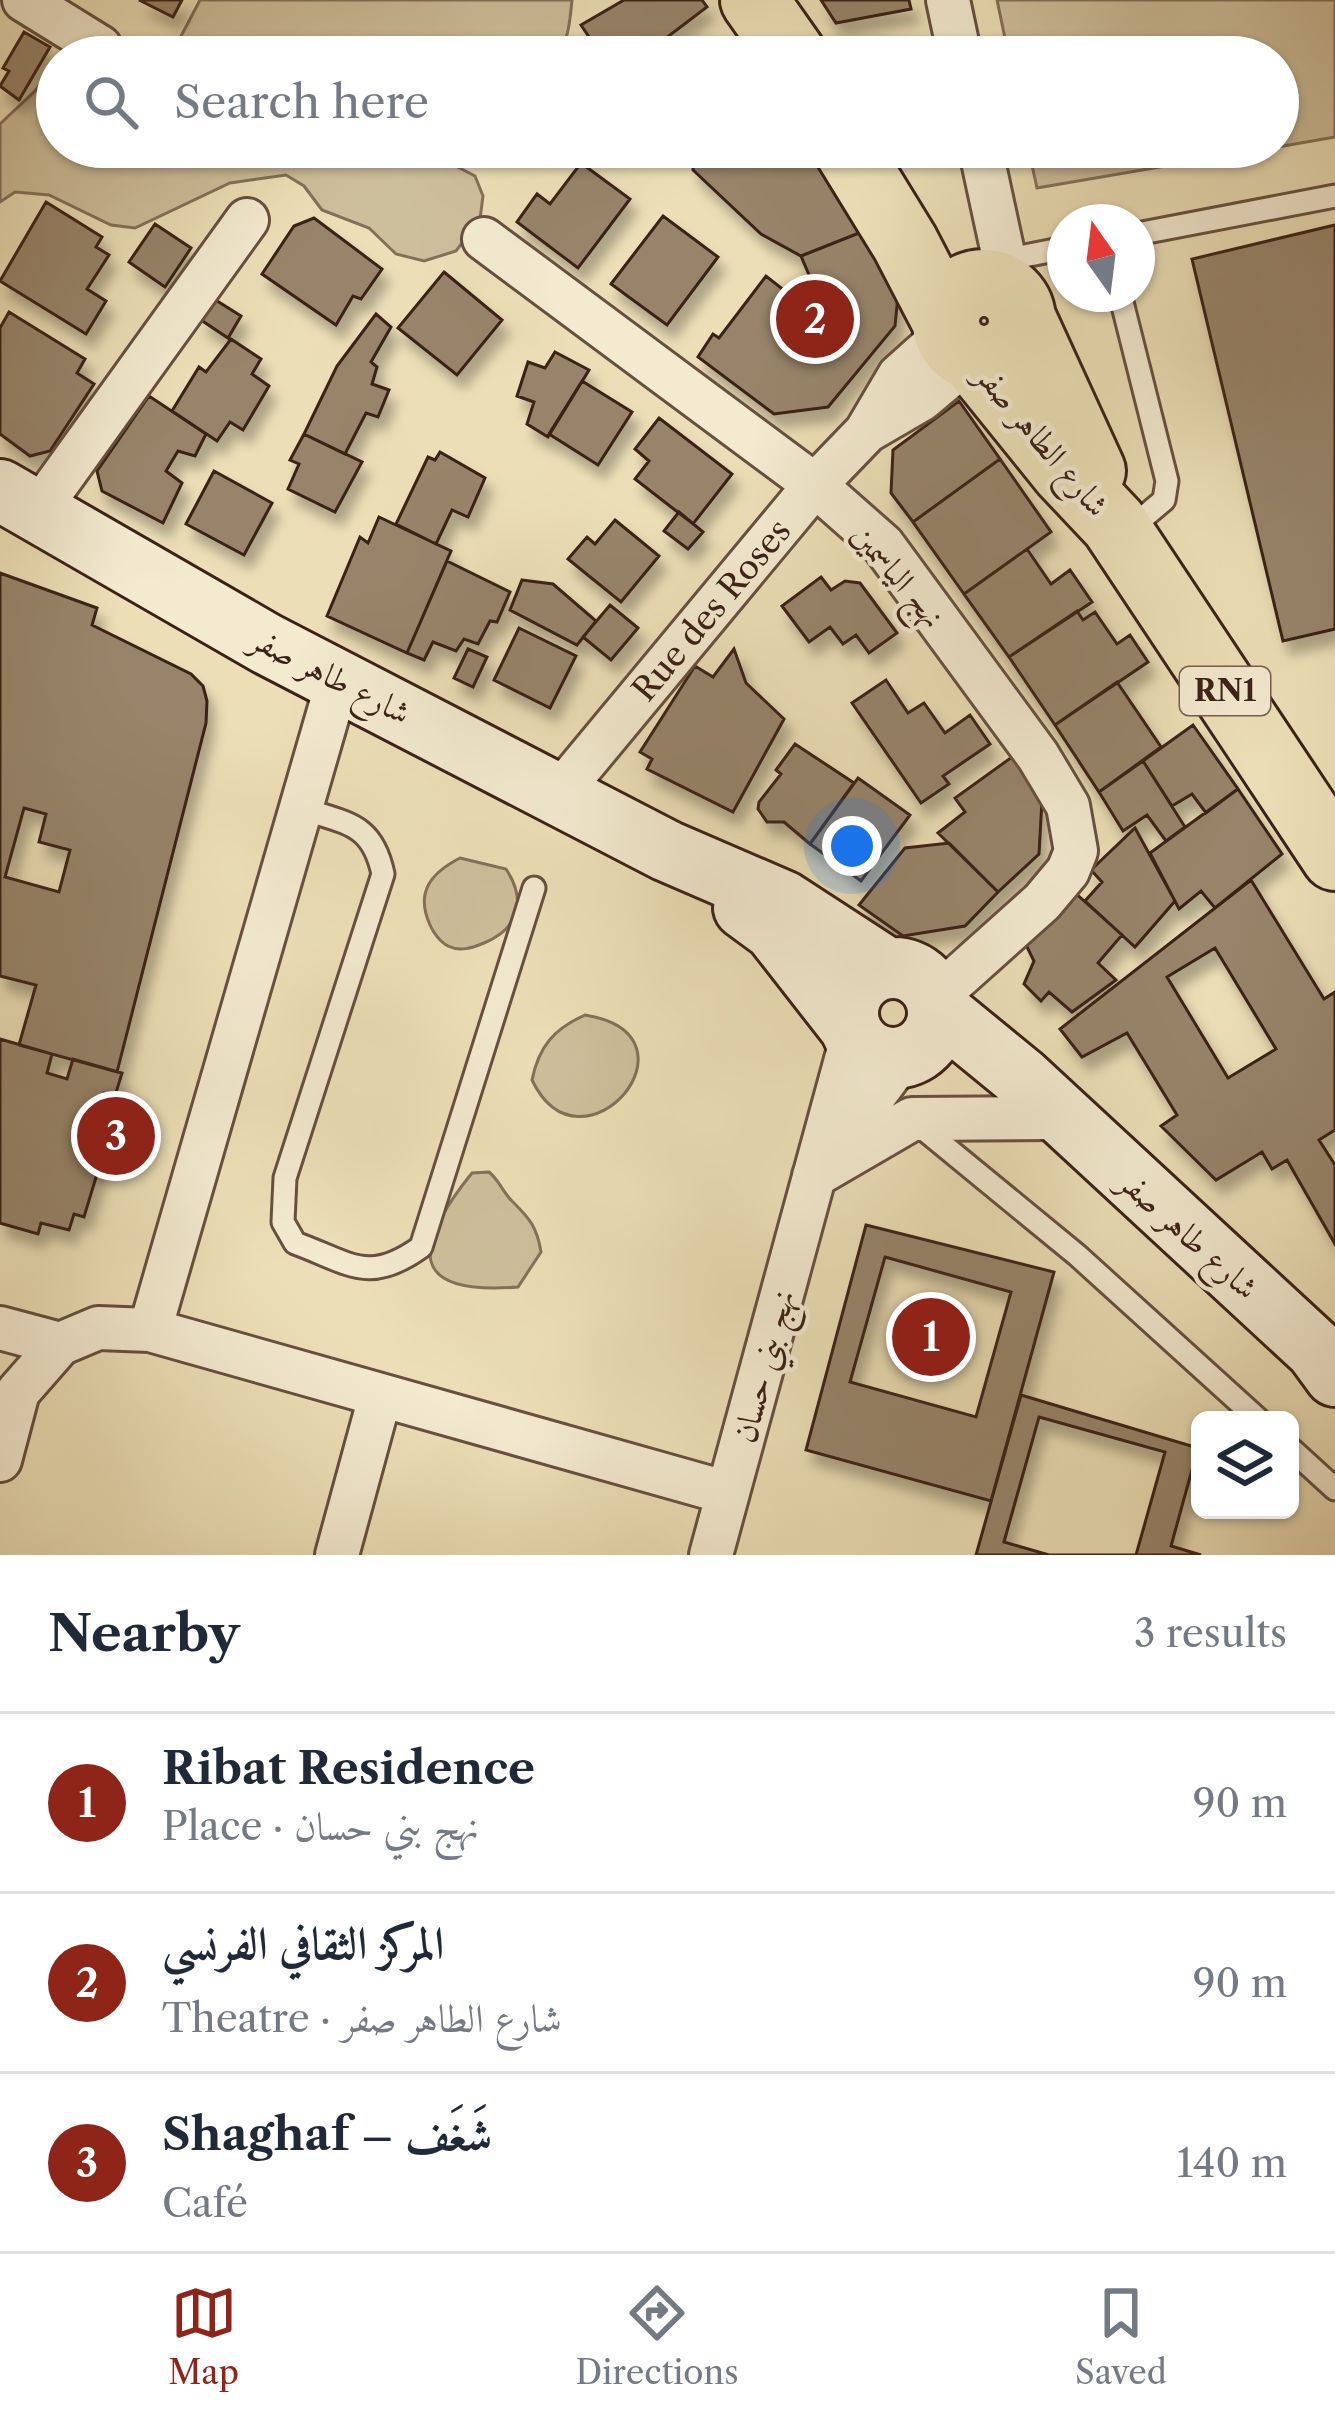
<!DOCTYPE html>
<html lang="en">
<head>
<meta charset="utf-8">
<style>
	:root { --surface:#fff; --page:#f2f2f3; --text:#1f2937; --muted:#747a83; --line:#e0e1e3; --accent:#8f2418 }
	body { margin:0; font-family:"Libre Caslon Text",Amiri,serif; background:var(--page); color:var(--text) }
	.controls { position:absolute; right:36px; bottom:36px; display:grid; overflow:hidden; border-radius:18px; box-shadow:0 3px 9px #0004 }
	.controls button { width:108px; height:108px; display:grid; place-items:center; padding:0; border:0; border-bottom:3px solid var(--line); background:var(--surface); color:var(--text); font:60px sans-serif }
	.compass { position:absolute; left:1047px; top:204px; width:108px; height:108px; border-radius:50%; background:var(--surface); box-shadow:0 3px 9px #0004; rotate:346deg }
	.you { position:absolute; left:852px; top:846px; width:42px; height:42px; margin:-30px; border:9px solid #fff; border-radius:50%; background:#1a73e8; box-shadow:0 0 0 18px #1a73e833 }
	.badge { display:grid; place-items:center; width:78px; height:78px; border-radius:50%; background:var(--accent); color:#fff; font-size:39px; font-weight:700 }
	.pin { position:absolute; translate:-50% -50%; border:6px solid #fff; box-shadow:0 3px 12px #0006 }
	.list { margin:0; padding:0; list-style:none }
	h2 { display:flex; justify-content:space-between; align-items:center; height:156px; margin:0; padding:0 48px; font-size:51px }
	h2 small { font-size:39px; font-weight:400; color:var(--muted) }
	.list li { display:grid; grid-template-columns:78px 1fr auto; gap:36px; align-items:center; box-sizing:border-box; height:180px; padding:0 48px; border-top:3px solid var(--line) }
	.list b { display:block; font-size:45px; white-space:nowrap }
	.list p { margin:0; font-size:39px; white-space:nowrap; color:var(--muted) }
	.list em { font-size:39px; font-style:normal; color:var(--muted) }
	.icon { flex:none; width:66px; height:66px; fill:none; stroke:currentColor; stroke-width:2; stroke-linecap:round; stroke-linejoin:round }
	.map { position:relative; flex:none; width:1335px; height:1555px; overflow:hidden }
	.search { position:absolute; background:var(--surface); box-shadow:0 3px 9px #0004; left:36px; right:36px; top:36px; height:132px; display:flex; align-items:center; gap:30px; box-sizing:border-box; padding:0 42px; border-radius:66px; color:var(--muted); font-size:45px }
	.sheet { height:696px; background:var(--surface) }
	nav { display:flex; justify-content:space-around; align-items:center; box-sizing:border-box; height:168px; border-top:3px solid var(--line); background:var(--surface); font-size:33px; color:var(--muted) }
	nav a { display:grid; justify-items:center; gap:6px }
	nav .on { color:var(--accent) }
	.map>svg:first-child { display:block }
</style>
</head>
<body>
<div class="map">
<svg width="1335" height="1555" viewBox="0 0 1335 1555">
	<defs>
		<filter id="shadow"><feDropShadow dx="7" dy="13" stdDeviation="6" flood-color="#0004"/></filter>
	</defs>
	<rect width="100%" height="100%" fill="#ecdfb7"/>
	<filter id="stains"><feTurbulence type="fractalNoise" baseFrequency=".00167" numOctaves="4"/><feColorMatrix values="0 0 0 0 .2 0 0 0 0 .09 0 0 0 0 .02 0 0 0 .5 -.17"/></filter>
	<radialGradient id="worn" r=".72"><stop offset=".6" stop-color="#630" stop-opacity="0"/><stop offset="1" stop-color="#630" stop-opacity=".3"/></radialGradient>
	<path fill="#cebf9c" stroke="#84705a" stroke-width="3" d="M 200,0 L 572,0 C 570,19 569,43 555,57 L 183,57 L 179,40 Z
		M 997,0 L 1335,0 L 1335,137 L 1278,147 L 1278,57 L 1009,57 Z
		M 57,61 L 57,147 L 455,147 L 456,166 L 475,176 L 483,196 L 480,219 L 456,251 L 424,261 L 396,254 L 369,228 L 322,210 L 304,186 L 286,175 L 230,183 L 135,228 L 111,225 L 49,195 L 15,192 L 0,202 L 0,124 L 36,90 Z
		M 1028,147 L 1276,147 L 1037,188 Z
		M 460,858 L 506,869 C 527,901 519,928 484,943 C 472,948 460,952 448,946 C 440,942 433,932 430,925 C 415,892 431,873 460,858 Z
		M 585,1015 C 710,1035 582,1184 532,1080 C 539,1046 554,1029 585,1015 Z
		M 489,1172 C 500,1181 503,1193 513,1202 C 530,1219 537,1227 541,1252 L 518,1287 C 406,1296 413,1246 472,1173 Z"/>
	<path fill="#97846b" stroke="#3a2118" stroke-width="3" fill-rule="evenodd" filter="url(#shadow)" d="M 139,0 L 182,0 L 173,17 Z
		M 624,0 L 702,0 L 707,7 L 641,57 L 594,57 L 589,49 L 595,46 L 581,25 Z
		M 821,0 L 909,0 L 911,9 L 836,23 Z
		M 24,32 L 50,47 L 19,100 L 0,86 L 9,71 L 3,68 Z
		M 693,39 L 705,57 L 667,57 Z
		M 735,147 L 805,147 L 864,231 L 801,256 L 761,234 L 693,170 L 694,155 Z
		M 581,163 L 630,199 L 578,268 L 517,222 L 537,194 L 550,204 Z
		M 46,202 L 102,237 L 96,247 L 109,255 L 87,289 L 106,301 L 86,334 L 0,281 Z
		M 663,216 L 718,257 L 667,325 L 611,284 Z
		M 314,218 L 382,269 L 361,299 L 353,296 L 336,325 L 262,274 L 294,226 Z
		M 155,224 L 191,248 L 165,287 L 129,262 Z
		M 1335,225 L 1335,629 L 1283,641 L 1192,259 Z
		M 864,231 L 899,285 L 895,326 L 828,407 L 774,414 L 698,357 L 713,334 L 719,338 L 766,276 L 799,302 L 798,311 L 818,312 L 821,291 L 816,279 L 812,282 L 801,256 Z
		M 444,272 L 502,320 L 457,375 L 398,328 Z
		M 214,299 L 241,316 L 228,338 L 201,320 Z
		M 9,312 L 85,359 L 77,373 L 94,384 L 50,451 L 30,456 L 0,434 L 0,328 Z
		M 376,314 L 391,327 L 371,362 L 377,367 L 372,384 L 389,390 L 378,417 L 366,413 L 345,454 L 304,434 L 337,366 Z
		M 231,339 L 261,359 L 252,374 L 269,386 L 243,430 L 230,422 L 217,441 L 172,411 L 199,367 L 206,372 Z
		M 555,352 L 589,370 L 548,437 L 527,424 L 534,402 L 517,396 L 528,362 L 545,368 Z
		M 582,381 L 632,412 L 598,465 L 549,434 Z
		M 149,396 L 206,434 L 195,456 L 178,451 L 166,471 L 182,483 L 163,523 L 102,491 L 97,471 Z
		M 959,401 L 1000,459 L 913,522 L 891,493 L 893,450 Z
		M 659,418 L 732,474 L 693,524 L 635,479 L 649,461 L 635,449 Z
		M 304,434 L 362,462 L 335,512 L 288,489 L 299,464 L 290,460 Z
		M 440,452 L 485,478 L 468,517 L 452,510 L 436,544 L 396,524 L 428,457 L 435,460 Z
		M 1000,459 L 1051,532 L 964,594 L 913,522 Z
		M 214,471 L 272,503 L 244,555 L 186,524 Z
		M 679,512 L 703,532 L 688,549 L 664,531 Z
		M 379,517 L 451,551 L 407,653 L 327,616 L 360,537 L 368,543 Z
		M 615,520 L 659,556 L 621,602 L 568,559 L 587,537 L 595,544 Z
		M 1027,549 L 1051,584 L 1070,570 L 1092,602 L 1009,657 L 964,594 Z
		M 447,561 L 510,592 L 497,622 L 490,621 L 478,644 L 464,639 L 456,651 L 433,642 L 424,660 L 407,653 Z
		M 0,573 L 97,608 L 92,625 L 191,674 L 203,686 L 207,701 L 206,723 L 117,1072 L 19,1045 L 36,985 L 0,976 ZM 24,808 L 46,814 L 39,842 L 70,850 L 59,892 L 5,877 Z
		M 821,577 L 831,590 L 845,581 L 860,583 L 897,633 L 869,653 L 856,635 L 843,644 L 830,627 L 809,642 L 782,606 Z
		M 522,580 L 553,584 L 596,621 L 577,645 L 510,610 Z
		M 610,605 L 638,628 L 611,660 L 583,637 Z
		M 1077,611 L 1083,620 L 1095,612 L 1117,644 L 1130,635 L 1148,662 L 1055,725 L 1009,657 Z
		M 519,628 L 576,656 L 550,708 L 494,680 Z
		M 468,649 L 487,657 L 473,687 L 454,678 Z
		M 734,649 L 746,683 L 784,719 L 733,812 L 647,769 L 652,759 L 640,752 L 695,666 L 713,677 Z
		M 886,680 L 908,713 L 924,703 L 945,733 L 970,715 L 990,744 L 943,776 L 949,784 L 921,803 L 852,703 Z
		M 1117,682 L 1161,747 L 1099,792 L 1055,725 Z
		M 1193,725 L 1238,789 L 1206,813 L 1192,794 L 1172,806 L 1143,761 Z
		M 795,744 L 854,783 L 810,844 L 784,822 L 767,822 L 758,809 L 759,802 L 781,774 L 776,770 Z
		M 1012,757 L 1042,800 L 1039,854 L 998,892 L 938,833 L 965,812 L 955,798 Z
		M 1143,761 L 1185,827 L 1166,841 L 1147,815 L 1123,831 L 1099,792 Z
		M 858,778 L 910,815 L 861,881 L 810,844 Z
		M 1238,789 L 1282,854 L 1215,908 L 1201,891 L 1179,909 L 1150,853 Z
		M 1135,828 L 1175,901 L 1135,947 L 1085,901 L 1102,882 L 1091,870 Z
		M 949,843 L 998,892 L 965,926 L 903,936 L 859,905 L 905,848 Z
		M 1251,880 L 1324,999 L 1335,992 L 1335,1130 L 1319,1140 L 1335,1165 L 1335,1244 L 1287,1160 L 1272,1169 L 1262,1152 L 1216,1180 L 1161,1126 L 1177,1115 L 1127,1033 L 1082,1057 L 1060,1029 ZM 1215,948 L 1276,1049 L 1228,1078 L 1167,977 Z
		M 1073,891 L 1122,935 L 1098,963 L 1116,980 L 1072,1012 L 1049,992 L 1041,1001 L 1024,984 L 1034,961 L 1026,945 Z
		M 0,1039 L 52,1054 L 47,1073 L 67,1079 L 73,1059 L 122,1073 L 115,1096 L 104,1093 L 91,1136 L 107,1141 L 84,1217 L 74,1214 L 69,1230 L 41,1223 L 38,1234 L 0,1223 Z
		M 866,1225 L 1054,1272 L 991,1501 L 806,1450 Z
		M 885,1257 L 1011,1292 L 976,1417 L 850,1382 Z
		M 1021,1395 L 1198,1448 L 1171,1546 L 1201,1555 L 976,1555 Z
		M 1039,1417 L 1165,1452 L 1136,1555 L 1049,1555 L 1004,1542 Z"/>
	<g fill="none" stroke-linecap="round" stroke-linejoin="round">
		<defs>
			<path id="service" d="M 1137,234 L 1335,196
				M 1004,260 L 1065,248
				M 1120,294 L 1167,481 L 1164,500 L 1125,533
				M 301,808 C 346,824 372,822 383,874 L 285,1178 L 283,1222 L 295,1243 C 350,1263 368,1285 421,1247 L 534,888
				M 915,1122 L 1077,1255 L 1259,1420
				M 1290,1448 L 1335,1489"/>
			<path id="minor" d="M 24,0 L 100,47
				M 948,0 L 960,57
				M 980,147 L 1012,295
				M 484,239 L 815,485 L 883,545 L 1038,756 L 1068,806 L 1076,851 L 1068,871 L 1042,902 L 936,997
				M 867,431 L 922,399 L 972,357
				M 36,513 L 247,220
				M 560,792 L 815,485 L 866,432 L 899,376 L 947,333
				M 829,1156 L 903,1057
				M 814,1176 L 912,1119 L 1061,1118
				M 0,1328 L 60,1344
				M 150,1330 L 338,680
				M 0,1460 L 18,1392 L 60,1344 L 98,1328 L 150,1330 L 728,1493
				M 337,1555 L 380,1397
				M 711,1555 L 853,1034"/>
			<path id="secondary" d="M 0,490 L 267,644 L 667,851 L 783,901 L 886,968
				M 744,908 L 774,930 L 849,1026
				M848 1013a45 45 0 1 1 90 0a45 45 0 1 1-90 0Z
				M 939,1010 L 1022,1078 L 1316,1350 L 1335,1376"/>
			<path id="primary" d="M 754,0 L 794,57
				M 846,147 L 905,243 L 945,320
				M946 321a38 38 0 1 1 76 0a38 38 0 1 1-76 0Z
				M 1022,318 L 1092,471
				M 972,357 L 1064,471 L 1114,524 L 1335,857"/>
		</defs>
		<use href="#service" stroke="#665040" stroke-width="27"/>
		<use href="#minor" stroke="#665040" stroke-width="48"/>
		<use href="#secondary" stroke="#3a2118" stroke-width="66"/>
		<use href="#primary" stroke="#3a2118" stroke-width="72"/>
		<use href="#service" stroke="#f3ead0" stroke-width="21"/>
		<use href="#minor" stroke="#f3ead0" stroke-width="42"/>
		<use href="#secondary" stroke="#f3ead0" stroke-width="60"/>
		<use href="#primary" stroke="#ecdfb7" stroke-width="66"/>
	</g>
	<g text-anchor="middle" stroke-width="9" stroke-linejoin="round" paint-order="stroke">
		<rect fill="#f3ead0" stroke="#725d4f" stroke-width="3" x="1180" y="667" width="90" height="48" rx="9"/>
		<g font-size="30" font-weight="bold" fill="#3a2118">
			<text x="1225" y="701">RN1</text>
		</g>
		<g font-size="33" fill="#3a2118" stroke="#f3ead0">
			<text transform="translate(1043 440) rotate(50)" y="12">شارع الطاهر صفر</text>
			<text transform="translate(899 575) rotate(50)" y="12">نهج الياسمين</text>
			<text transform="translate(711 610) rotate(-50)" y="12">Rue des Roses</text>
			<text transform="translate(331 675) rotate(27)" y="12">شارع طاهر صفر</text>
			<text transform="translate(1189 1234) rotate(42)" y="12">شارع طاهر صفر</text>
			<text transform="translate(763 1366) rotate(-75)" y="12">نهج بني حسان</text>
		</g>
	</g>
	<rect width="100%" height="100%" filter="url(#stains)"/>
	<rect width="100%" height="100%" fill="url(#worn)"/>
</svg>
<div class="controls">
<button><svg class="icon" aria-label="layers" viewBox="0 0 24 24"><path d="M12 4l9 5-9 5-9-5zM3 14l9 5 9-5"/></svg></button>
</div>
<svg class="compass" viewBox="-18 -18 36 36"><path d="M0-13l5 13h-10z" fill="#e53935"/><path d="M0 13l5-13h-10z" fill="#747a83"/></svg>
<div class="you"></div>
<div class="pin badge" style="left:931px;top:1337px">1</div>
<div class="pin badge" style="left:815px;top:319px">2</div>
<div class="pin badge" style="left:116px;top:1136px">3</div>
<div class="search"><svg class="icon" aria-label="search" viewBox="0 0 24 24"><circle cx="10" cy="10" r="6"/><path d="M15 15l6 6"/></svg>Search here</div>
</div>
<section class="sheet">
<h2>Nearby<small>3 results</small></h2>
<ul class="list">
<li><span class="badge">1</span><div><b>Ribat Residence</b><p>Place · نهج بني حسان</p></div><em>90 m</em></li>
<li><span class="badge">2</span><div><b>المركز الثقافي الفرنسي</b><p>Theatre · شارع الطاهر صفر</p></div><em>90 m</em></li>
<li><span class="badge">3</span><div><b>Shaghaf – شَغَف</b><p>Café</p></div><em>140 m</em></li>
</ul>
</section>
<nav>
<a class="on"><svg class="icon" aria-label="map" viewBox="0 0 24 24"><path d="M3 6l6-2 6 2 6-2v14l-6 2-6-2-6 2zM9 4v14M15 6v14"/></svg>Map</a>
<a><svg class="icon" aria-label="directions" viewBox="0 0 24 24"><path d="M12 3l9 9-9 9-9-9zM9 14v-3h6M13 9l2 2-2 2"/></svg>Directions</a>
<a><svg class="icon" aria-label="saved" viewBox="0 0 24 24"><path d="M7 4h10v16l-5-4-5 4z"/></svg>Saved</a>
</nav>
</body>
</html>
